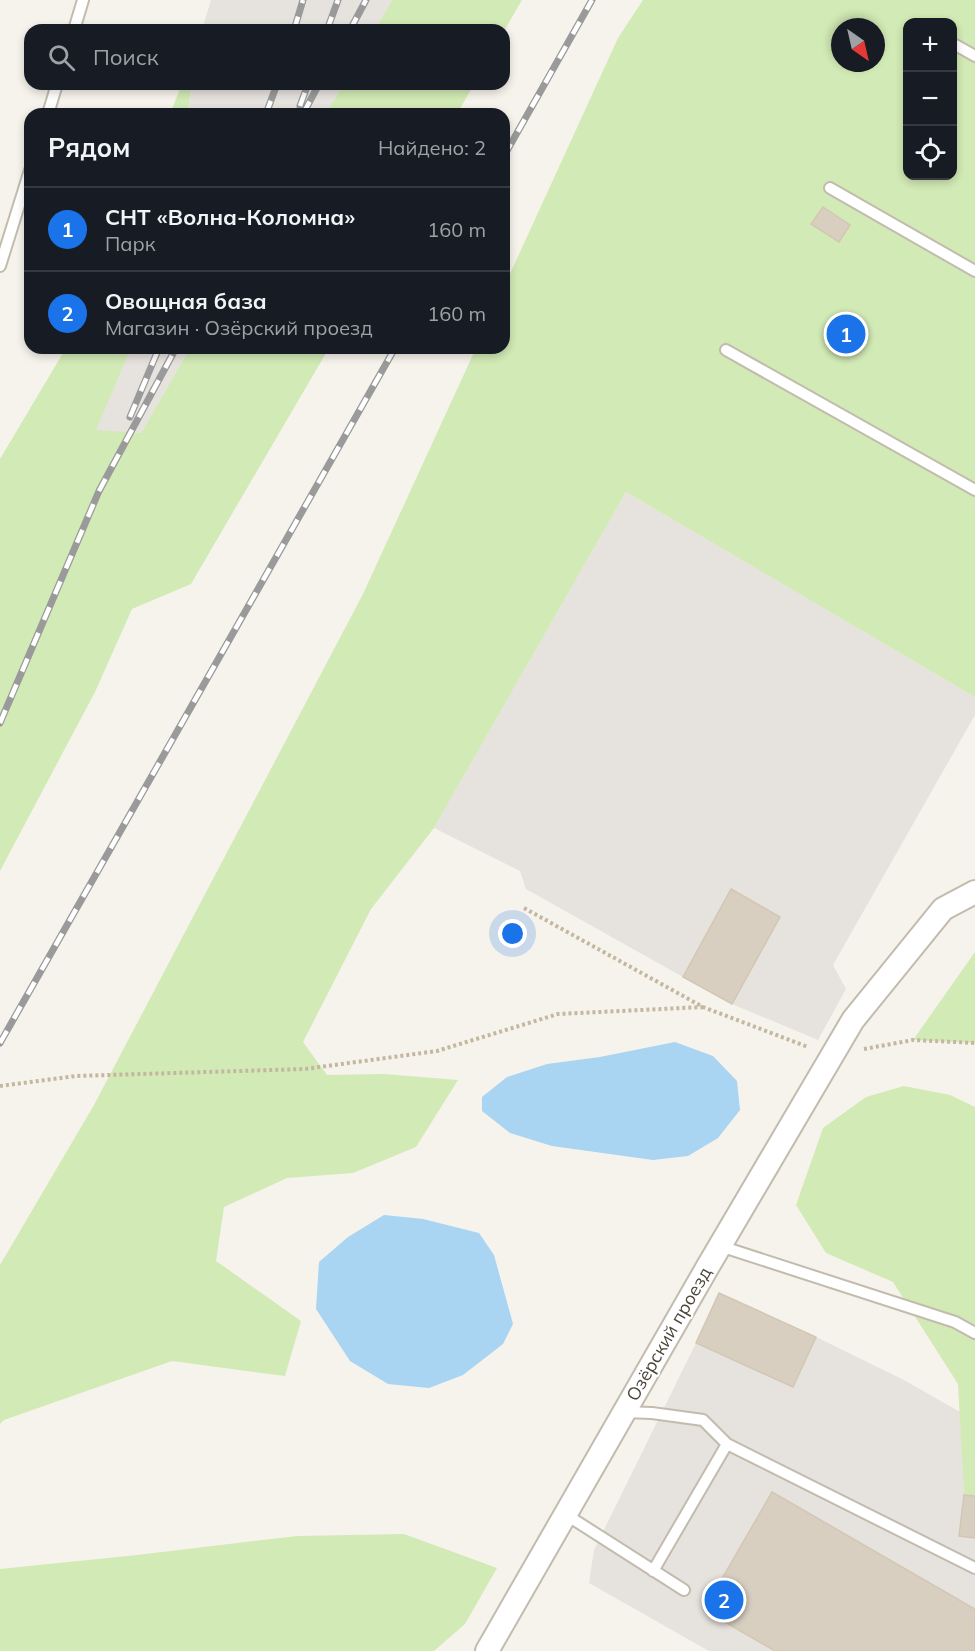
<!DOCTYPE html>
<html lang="ru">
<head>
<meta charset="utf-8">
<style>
	:root { --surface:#171b24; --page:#242831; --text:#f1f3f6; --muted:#9ea1a6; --line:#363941; --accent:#1a73e8 }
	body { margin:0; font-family:Mulish,sans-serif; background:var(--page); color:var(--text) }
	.controls { position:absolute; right:18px; top:18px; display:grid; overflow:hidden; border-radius:12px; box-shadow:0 3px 9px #0003 }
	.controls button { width:54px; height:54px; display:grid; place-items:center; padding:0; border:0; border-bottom:2px solid var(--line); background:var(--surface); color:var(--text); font:30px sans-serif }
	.compass { position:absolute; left:831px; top:18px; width:54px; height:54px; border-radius:50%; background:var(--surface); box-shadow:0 3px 9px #0003; rotate:146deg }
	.you { position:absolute; left:513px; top:934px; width:21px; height:21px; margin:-15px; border:4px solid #fff; border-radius:50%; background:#1a73e8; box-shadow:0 0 0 9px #1a73e833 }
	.badge { display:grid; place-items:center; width:39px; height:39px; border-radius:50%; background:var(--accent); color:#fff; font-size:20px; font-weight:700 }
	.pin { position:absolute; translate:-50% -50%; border:3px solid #fff; box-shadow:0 2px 6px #0006 }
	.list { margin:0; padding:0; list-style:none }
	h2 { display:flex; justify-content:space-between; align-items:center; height:78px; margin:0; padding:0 24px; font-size:26px }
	h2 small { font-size:20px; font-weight:400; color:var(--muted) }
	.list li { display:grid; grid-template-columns:39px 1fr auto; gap:18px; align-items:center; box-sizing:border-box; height:84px; padding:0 24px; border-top:2px solid var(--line) }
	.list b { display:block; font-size:22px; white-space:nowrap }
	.list p { margin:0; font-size:20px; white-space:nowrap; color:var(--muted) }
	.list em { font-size:20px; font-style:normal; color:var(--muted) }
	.icon { flex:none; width:33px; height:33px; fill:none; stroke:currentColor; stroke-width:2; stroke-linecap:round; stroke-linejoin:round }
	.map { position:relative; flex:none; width:975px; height:1651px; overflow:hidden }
	.search { position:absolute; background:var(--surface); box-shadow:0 3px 9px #0003; left:24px; top:24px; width:486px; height:66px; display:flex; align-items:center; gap:15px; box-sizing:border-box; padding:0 21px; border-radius:18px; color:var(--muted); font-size:22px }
	.panel { position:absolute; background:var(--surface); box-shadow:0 3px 9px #0003; left:24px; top:108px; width:486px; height:246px; border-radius:18px }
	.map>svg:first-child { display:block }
</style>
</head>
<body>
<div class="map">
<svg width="975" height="1651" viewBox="0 0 975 1651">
	<rect width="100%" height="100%" fill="#f6f3ec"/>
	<path fill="#e6e2dd" d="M 211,0 L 392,0 L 375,30 L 202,30 Z
		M 192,84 L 343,84 L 326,114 L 187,114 Z
		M 131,348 L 190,348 L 141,433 L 95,431 Z
		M 626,492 L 975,697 L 975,715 L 833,965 L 846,989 L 818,1040 L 732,1004 L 683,977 L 526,889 L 520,871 L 434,828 Z
		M 719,1293 L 816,1337 L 904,1380 L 960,1412 L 964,1494 L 975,1496 L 975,1651 L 709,1651 L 589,1583 L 594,1550 L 696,1343 Z"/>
	<path fill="#d2eab5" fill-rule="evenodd" d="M 392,0 L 522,0 L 504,31 L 504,30 L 375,30 Z
		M 643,0 L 975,0 L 975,697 L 626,492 L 434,828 L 371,909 L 303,1042 L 327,1075 L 384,1074 L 458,1080 L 416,1147 L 353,1173 L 287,1178 L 224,1207 L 216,1261 L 301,1321 L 285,1376 L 172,1361 L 4,1420 L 0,1424 L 0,1265 L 94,1105 L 363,594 L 476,348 L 504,348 L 504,287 L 618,38 ZM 908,22 L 952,22 L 952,176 L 908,176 ZM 840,27 L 876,27 L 876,63 L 840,63 Z
		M 182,84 L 192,84 L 187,114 L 170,114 Z
		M 343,84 L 474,84 L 457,114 L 326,114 Z
		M 66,348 L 131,348 L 96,430 L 141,433 L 190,348 L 329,348 L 191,584 L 132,609 L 95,692 L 0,871 L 0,459 Z
		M 975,952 L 975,1043 L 913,1040 Z
		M 904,1086 L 950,1095 L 975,1107 L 975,1496 L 964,1495 L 958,1384 L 893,1282 L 826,1253 L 796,1205 L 823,1128 L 866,1097 Z
		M 404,1534 L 497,1568 L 465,1624 L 434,1651 L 0,1651 L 0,1569 L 137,1555 L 297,1536 Z"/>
	<path fill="#a9d4f2" d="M 675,1042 L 713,1056 L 737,1081 L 740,1110 L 718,1138 L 688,1156 L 653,1160 L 552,1146 L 510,1133 L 482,1111 L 482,1097 L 507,1077 L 547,1064 L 600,1057 Z
		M 384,1215 L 423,1219 L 479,1233 L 494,1255 L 513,1324 L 503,1344 L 463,1375 L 429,1388 L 388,1384 L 350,1361 L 316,1309 L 319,1262 L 348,1237 Z"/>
	<path fill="#d8cfc1" stroke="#d3c7b4" stroke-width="1.5" d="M 823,207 L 850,225 L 839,242 L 811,224 Z
		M 731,889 L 780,917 L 732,1004 L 683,977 Z
		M 719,1293 L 816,1337 L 793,1387 L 696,1343 Z
		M 772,1492 L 975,1609 L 975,1651 L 775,1651 L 704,1610 Z
		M 964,1495 L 975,1496 L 975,1538 L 959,1536 Z"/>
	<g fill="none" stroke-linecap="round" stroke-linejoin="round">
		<defs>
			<path id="service" d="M 74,30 L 83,0
				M 952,43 L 975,56
				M 48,114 L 57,84
				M 830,188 L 975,271
				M 0,266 L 30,170
				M 726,350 L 975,490
				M 720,1246 L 955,1322 L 975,1333
				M 624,1412 L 652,1413 L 703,1420 L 727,1444 L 653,1571
				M 727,1444 L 975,1568
				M 565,1514 L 684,1590"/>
			<path id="minor" d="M 487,1651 L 707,1268 L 853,1020 L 943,909 L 975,892"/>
		</defs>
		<use href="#service" stroke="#c2bbae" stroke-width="14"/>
		<use href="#minor" stroke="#c2bbae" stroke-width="26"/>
		<path stroke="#c4b79f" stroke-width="4" stroke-dasharray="3 3" stroke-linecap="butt" d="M 524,908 L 703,1007 L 808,1047
			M 864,1049 L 913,1040 L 975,1043
			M 0,1086 L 76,1076 L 305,1069 L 437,1051 L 558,1014 L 703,1007"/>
		<use href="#service" stroke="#fff" stroke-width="10"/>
		<use href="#minor" stroke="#fff" stroke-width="22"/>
		<defs>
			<path id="rail" d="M 294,30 L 303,0
				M 327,30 L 338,0
				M 350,30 L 366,0
				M 300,106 L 308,84
				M 266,114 L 277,84
				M 303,114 L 319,84
				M 504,156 L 592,0
				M 130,417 L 159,348
				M 0,723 L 99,491 L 176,348
				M 0,1043 L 395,348"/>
		</defs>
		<use href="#rail" stroke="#9a9a9a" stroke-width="7"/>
		<use href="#rail" stroke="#fff" stroke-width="4.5" stroke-dasharray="14" stroke-linecap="butt"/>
	</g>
	<g text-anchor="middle" stroke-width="4.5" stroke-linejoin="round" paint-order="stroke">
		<g font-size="18" fill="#4b4439" stroke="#fff">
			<text transform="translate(669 1334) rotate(-60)" y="6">Озёрский проезд</text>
		</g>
	</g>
</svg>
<div class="controls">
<button>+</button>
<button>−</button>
<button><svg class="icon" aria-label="locate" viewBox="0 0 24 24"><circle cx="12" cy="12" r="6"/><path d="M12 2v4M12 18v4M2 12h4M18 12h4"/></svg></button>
</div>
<svg class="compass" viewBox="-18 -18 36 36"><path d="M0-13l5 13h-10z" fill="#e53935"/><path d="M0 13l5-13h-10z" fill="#9ea1a6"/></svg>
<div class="you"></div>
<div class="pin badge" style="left:846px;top:334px">1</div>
<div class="pin badge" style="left:724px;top:1600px">2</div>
<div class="search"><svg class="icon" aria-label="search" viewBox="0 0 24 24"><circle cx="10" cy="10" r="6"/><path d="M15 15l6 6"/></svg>Поиск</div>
<section class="panel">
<h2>Рядом<small>Найдено: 2</small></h2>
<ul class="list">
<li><span class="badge">1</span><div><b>СНТ «Волна-Коломна»</b><p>Парк</p></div><em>160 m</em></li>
<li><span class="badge">2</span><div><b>Овощная база</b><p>Магазин · Озёрский проезд</p></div><em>160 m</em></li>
</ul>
</section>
</div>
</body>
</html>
